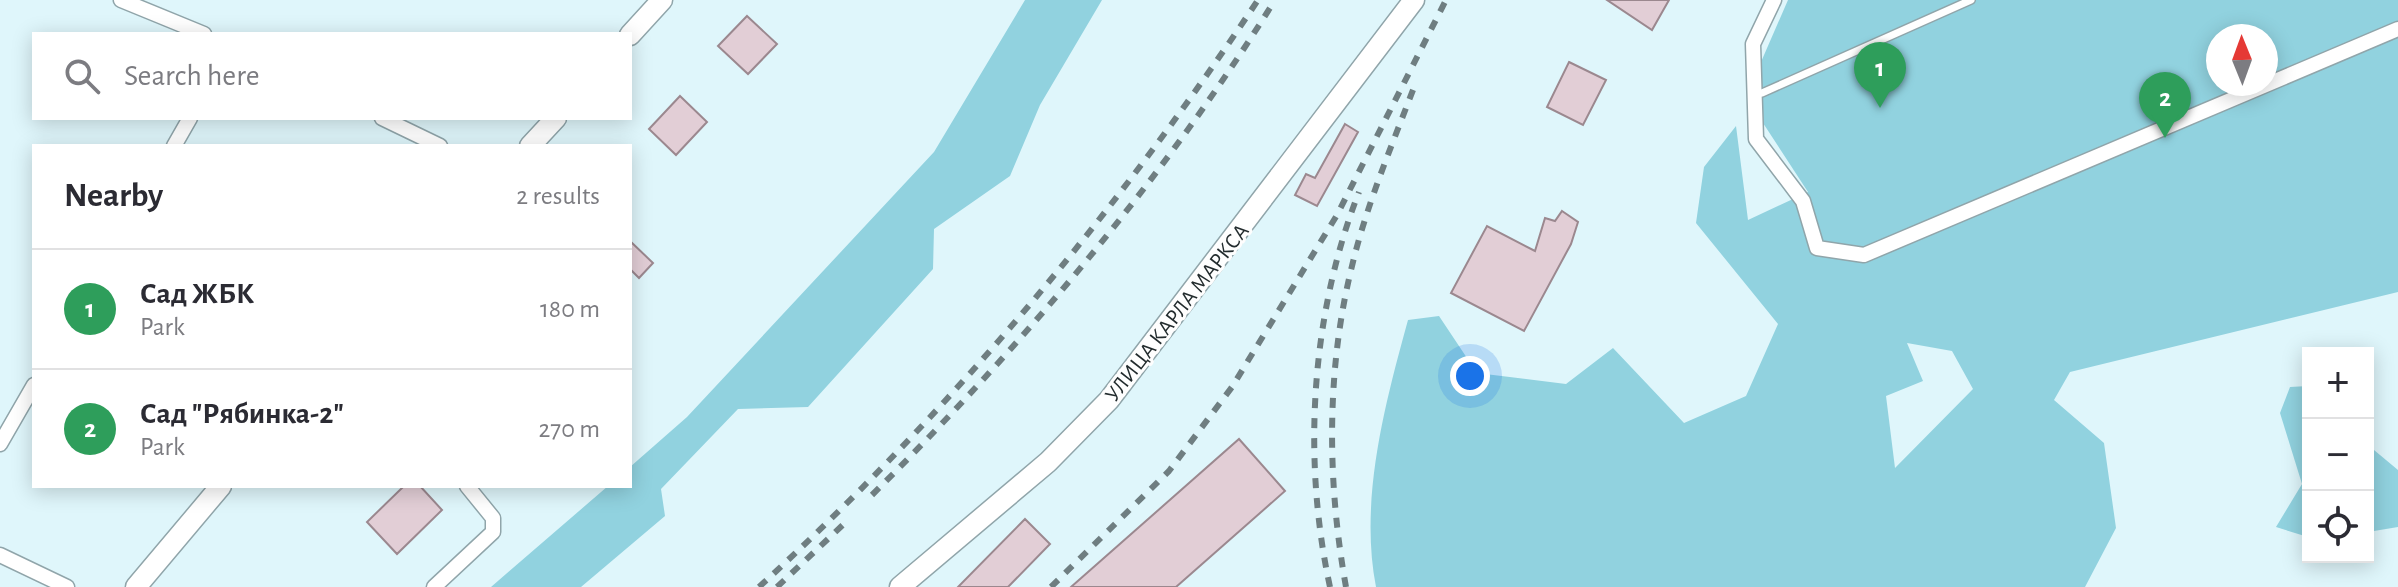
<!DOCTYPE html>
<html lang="en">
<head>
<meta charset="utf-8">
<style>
	:root { --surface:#fff; --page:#f7f7f7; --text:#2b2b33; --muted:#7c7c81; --line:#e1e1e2; --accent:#a21c69 }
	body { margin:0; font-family:"Alegreya Sans",sans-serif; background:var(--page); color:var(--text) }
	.controls { position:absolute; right:24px; bottom:24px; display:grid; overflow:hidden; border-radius:0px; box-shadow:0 4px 20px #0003 }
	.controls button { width:72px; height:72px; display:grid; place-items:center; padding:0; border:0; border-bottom:2px solid var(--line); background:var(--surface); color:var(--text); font:40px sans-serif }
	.compass { position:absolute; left:2206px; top:24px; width:72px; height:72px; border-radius:50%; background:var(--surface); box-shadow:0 4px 20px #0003; rotate:359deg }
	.you { position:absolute; left:1470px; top:376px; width:28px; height:28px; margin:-20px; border:6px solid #fff; border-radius:50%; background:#1a73e8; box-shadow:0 0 0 12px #1a73e833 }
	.badge { display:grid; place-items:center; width:52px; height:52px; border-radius:50%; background:var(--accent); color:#fff; font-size:26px; font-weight:700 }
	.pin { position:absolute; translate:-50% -66px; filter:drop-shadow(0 2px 4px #0008) }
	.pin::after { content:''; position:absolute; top:42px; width:28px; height:24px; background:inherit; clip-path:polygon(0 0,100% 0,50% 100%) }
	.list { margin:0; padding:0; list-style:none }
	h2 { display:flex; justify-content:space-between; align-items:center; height:104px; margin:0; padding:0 32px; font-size:34px }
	h2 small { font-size:26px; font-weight:400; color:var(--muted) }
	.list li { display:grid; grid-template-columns:52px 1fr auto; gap:24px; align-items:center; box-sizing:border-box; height:120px; padding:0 32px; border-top:2px solid var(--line) }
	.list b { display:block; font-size:30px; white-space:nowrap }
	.list p { margin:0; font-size:26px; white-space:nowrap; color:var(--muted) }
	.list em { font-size:26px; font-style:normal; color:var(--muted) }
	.icon { flex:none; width:44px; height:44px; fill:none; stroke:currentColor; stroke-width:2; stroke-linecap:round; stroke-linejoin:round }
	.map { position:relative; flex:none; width:2398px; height:587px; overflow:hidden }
	.search { position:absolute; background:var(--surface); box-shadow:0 4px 20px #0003; left:32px; top:32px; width:600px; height:88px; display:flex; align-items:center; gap:20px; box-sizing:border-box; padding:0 28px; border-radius:0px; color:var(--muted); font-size:30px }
	.panel { position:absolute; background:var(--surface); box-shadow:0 4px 20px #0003; left:32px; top:144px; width:600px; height:344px; border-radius:0px }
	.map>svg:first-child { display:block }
</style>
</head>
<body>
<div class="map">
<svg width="2398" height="587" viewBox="0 0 2398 587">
	<rect width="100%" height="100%" fill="#dff6fb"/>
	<path fill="#91d2df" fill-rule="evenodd" d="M 1025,0 L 1102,0 L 1040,105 L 1010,176 L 934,229 L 933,269 L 808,407 L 738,409 L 661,489 L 665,516 L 581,587 L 491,587 L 608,486 L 630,486 L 630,467 L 687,417 L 934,152 Z
		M 1788,0 L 2398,0 L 2398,292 L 2070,372 L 2054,400 L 2104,443 L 2116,528 L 2085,587 L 1376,587 C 1359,500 1385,404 1408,320 L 1439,316 L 1477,373 L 1566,384 L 1613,348 L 1684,423 L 1746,396 L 1778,324 L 1696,223 L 1704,167 L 1736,126 L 1748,220 L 1808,192 L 1763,123 L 1761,62 ZM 2218,36 L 2266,36 L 2266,84 L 2218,84 ZM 1907,343 L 1952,351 L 1973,389 L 1895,468 L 1886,396 L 1923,381 Z
		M 2308,386 L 2308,537 L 2276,527 L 2302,484 L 2280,413 L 2290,387 Z
		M 2368,445 L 2398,470 L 2398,527 L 2368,532 Z"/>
	<path fill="#e2ced6" stroke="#9b888f" stroke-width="2" d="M 1607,0 L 1669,0 L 1652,30 Z
		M 747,16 L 777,44 L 748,74 L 718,46 Z
		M 1569,62 L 1606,80 L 1583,125 L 1547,107 Z
		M 680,96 L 707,122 L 676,155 L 649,129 Z
		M 1345,124 L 1358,132 L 1317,206 L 1295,195 L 1306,174 L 1315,178 Z
		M 1562,211 L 1578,222 L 1571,244 L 1524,331 L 1451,293 L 1487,226 L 1535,251 L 1545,218 L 1555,221 Z
		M 630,241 L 653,263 L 639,278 L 630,269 Z
		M 1239,439 L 1285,491 L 1176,587 L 1071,587 Z
		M 404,486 L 420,486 L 442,510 L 397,554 L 367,522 Z
		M 1025,519 L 1050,544 L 1008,587 L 958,587 Z"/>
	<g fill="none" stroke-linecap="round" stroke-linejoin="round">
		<defs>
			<path id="lane" d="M 1762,93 L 1971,0"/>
			<path id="street" d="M 121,0 L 204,34
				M 1774,0 L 1753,44 L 1756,139 L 1803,201 L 1817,248 L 1864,255 L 2398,29
				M 382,118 L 440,146
				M 174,146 L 190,118
				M 0,444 L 34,385
				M 0,555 L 67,587
				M 434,587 L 493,532 L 493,518 L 467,486"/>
			<path id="secondary" d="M 630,35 L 662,0
				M 530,146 L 556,118
				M 136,587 L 221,486
				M 900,587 L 1048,462 L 1109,400 L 1414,0"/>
		</defs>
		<use href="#lane" stroke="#90a5aa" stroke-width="10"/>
		<use href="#street" stroke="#90a5aa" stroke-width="17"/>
		<use href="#secondary" stroke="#90a5aa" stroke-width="23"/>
		<use href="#lane" stroke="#fff" stroke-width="7"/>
		<use href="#street" stroke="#fff" stroke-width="14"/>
		<use href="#secondary" stroke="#fff" stroke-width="20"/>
		<path stroke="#6f7e81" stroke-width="6" stroke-dasharray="10 10" stroke-linecap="butt" d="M 872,495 C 1022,346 1163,180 1275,0
			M 759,587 C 949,413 1115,215 1258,0
			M 777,587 L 847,521
			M 1051,587 L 1169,471 L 1232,387 L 1337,215 L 1446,0
			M 1330,587 C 1302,459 1311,314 1359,192
			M 1346,587 C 1327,482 1326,370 1352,266 C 1367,203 1393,143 1416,82"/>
	</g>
	<g text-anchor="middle" stroke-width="6" stroke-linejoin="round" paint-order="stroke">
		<g font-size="22" fill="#232c2e" stroke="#fefefe">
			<text transform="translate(1176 312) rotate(-52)" y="8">УЛИЦА КАРЛА МАРКСА</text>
		</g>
	</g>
</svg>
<div class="controls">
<button>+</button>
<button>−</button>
<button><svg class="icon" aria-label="locate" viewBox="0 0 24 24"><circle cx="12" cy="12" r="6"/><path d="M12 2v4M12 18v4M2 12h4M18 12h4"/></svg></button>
</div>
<svg class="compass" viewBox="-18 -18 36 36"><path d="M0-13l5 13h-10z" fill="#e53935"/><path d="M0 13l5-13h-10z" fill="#7c7c81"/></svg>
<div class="you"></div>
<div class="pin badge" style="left:1880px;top:108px;background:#2e9e5b">1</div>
<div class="pin badge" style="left:2165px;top:138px;background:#2e9e5b">2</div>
<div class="search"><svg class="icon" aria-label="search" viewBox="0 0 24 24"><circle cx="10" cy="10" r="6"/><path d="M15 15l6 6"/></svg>Search here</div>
<section class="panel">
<h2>Nearby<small>2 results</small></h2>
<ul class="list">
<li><span class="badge" style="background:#2e9e5b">1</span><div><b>Сад ЖБК</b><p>Park</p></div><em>180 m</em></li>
<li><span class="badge" style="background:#2e9e5b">2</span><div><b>Сад &quot;Рябинка-2&quot;</b><p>Park</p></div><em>270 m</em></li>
</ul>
</section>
</div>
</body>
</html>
